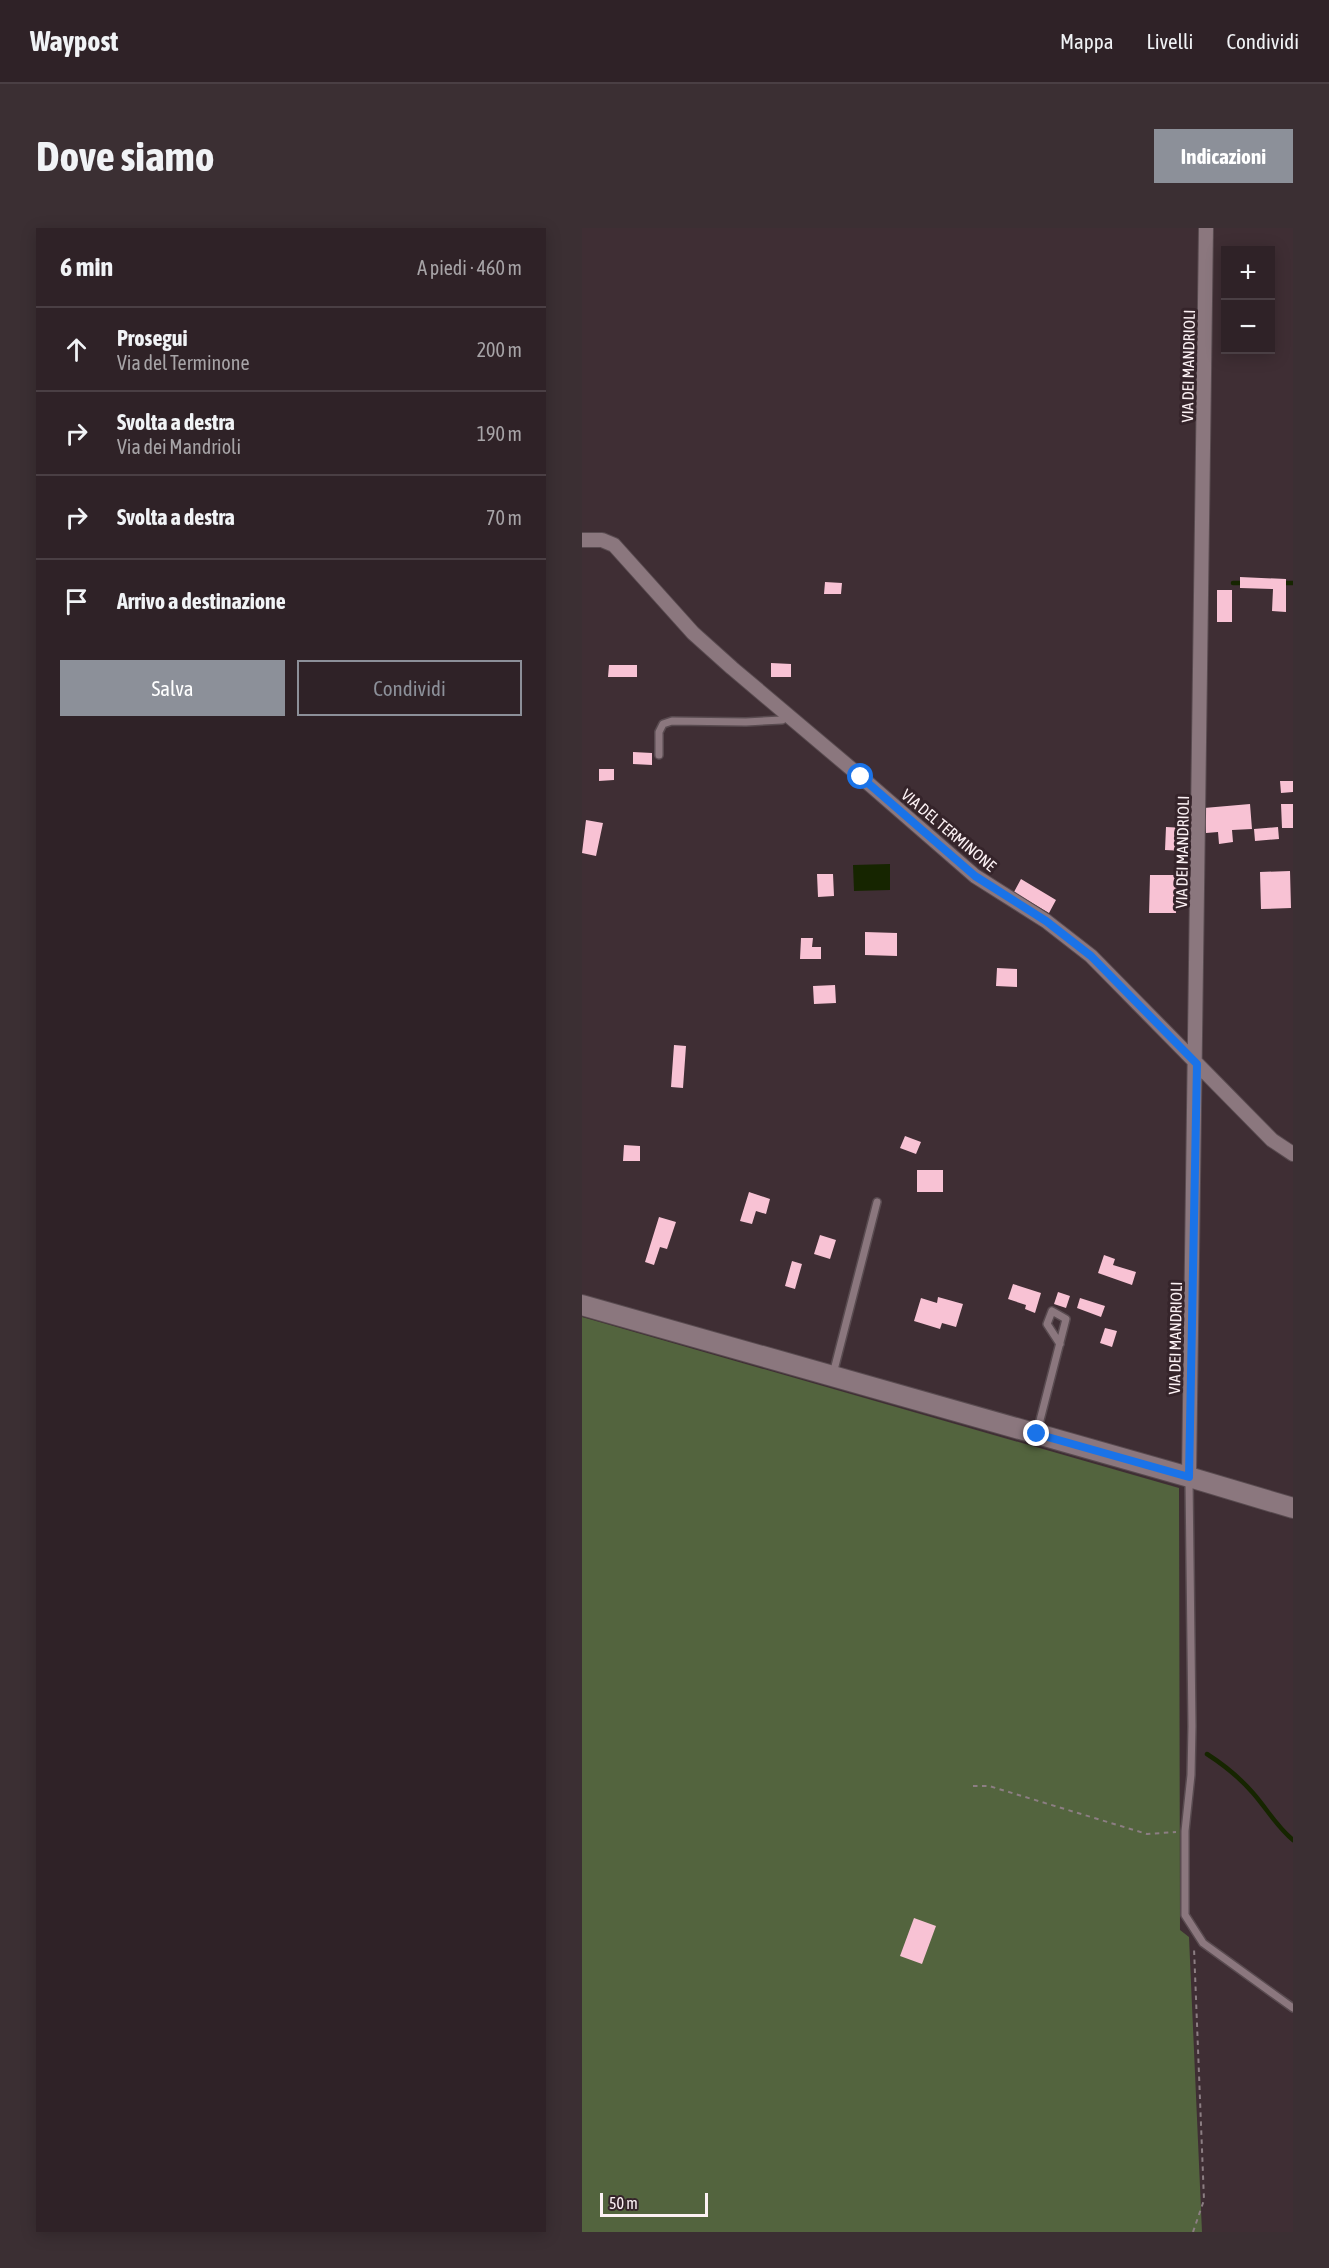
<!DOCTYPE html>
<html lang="it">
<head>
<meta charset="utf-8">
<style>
	:root { --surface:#2f2227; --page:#3b2f33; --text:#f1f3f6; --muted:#a7a4a7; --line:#4a3f44; --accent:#8c9099 }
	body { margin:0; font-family:"Asap Condensed",sans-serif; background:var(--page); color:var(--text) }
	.controls { position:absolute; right:18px; top:18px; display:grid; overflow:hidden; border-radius:0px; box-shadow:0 3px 15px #0003 }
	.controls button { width:54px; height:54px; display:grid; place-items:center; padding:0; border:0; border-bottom:2px solid var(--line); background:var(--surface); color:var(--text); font:30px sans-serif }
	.scale { position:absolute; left:18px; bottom:15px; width:108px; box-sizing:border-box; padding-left:6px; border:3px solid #fcf1f4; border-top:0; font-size:16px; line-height:21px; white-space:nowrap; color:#fcf1f4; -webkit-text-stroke:4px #35242a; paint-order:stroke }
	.stop { position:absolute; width:18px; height:18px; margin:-14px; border:4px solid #1a73e8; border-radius:50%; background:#fff }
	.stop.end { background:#1a73e8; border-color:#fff; box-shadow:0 2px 6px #0008 }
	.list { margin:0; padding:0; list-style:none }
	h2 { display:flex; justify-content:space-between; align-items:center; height:78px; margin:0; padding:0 24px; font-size:26px }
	h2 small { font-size:20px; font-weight:400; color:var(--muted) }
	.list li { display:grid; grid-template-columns:39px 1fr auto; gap:18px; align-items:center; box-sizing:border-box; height:84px; padding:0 24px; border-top:2px solid var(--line) }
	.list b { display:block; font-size:22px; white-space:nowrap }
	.list p { margin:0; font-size:20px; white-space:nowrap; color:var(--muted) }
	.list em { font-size:20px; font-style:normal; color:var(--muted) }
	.actions { display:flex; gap:12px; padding:18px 24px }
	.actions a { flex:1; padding:14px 0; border:2px solid var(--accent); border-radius:0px; text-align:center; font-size:21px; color:var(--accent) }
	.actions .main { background:var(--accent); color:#fff }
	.icon { flex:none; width:33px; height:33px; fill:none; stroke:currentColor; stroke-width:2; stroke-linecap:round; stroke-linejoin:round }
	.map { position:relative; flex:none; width:711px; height:2004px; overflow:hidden; border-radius:0px }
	header { display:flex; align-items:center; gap:36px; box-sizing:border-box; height:84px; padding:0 30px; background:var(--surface); border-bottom:2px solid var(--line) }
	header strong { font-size:28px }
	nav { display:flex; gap:33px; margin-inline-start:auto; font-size:21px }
	.intro { display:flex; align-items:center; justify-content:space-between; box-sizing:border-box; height:144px; padding:0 36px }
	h1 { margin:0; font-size:42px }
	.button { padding:15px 27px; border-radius:0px; background:var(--accent); color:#fff; font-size:21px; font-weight:700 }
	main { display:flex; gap:36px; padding:0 36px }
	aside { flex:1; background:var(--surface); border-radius:0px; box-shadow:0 3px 15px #0003 }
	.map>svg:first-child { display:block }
</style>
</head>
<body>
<header>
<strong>Waypost</strong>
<nav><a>Mappa</a><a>Livelli</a><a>Condividi</a></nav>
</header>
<div class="intro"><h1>Dove siamo</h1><a class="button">Indicazioni</a></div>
<main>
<aside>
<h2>6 min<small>A piedi · 460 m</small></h2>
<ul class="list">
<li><svg class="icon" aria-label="ahead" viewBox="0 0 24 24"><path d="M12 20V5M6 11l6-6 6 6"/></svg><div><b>Prosegui</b><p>Via del Terminone</p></div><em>200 m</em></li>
<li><svg class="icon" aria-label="right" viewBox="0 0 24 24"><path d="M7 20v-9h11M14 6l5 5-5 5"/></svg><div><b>Svolta a destra</b><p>Via dei Mandrioli</p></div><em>190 m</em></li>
<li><svg class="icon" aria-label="right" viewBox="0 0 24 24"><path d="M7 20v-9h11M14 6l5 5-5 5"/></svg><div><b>Svolta a destra</b></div><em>70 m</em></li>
<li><svg class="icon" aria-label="arrive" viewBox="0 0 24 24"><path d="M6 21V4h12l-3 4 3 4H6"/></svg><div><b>Arrivo a destinazione</b></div></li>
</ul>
<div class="actions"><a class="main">Salva</a><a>Condividi</a></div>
</aside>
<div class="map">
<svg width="711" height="2004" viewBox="0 0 711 2004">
	<rect width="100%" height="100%" fill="#3f2e34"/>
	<path fill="#53643e" d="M 0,1089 L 597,1260 L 598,1702 L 607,1709 L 620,2004 L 0,2004 Z"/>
	<path fill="#162500" d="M 308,636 L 308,662 L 272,663 L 271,637 Z"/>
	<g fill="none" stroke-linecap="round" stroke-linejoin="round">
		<path stroke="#162500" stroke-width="4.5" d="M 651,355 L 663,355
			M 698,355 L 711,355
			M 625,1526 C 642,1537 658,1550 671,1565 C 685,1581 695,1599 711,1612"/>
	</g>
	<path fill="#f8c2d4" d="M 658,349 L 704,351 L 704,384 L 690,383 L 691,361 L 658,360 Z
		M 243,354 L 260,355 L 259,366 L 242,366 Z
		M 635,362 L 650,362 L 650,394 L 635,394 Z
		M 189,435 L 209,436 L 209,449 L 189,449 Z
		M 27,437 L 55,437 L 55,449 L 26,449 Z
		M 51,524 L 70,525 L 70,537 L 51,536 Z
		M 17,541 L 32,541 L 32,552 L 17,553 Z
		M 698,553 L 711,553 L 711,564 L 699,565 Z
		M 668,576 L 670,601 L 650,602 L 651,614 L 637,616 L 636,604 L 624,605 L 622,580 Z
		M 699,576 L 711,576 L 711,600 L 700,600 Z
		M 4,592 L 21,595 L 14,628 L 0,625 Z
		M 584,599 L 603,600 L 602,623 L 583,622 Z
		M 696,599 L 697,611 L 673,613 L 672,601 Z
		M 708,643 L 709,680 L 679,681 L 678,644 Z
		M 235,646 L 251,646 L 252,668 L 236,669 Z
		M 568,647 L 595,647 L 594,685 L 567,685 Z
		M 439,651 L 474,672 L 467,685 L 432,664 Z
		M 283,704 L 315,705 L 315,728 L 283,727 Z
		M 219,710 L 231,710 L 230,719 L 239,719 L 239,731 L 218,731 Z
		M 415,740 L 435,741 L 435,759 L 414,758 Z
		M 253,757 L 254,775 L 232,776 L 231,758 Z
		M 92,817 L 104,818 L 101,860 L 89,859 Z
		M 323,908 L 339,914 L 334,926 L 318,920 Z
		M 42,917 L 58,918 L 58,933 L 41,933 Z
		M 335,942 L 361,942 L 361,964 L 335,964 Z
		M 167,964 L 188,971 L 184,986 L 174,983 L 170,996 L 158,993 Z
		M 77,989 L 94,994 L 85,1021 L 78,1019 L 72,1037 L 63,1034 Z
		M 238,1007 L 254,1012 L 248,1031 L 232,1026 Z
		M 522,1027 L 533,1031 L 531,1037 L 554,1044 L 550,1057 L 516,1045 Z
		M 210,1033 L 220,1036 L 213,1061 L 203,1058 Z
		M 431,1056 L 459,1065 L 453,1085 L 443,1081 L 444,1077 L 426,1071 Z
		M 476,1064 L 488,1068 L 484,1080 L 472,1076 Z
		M 356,1069 L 381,1076 L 374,1099 L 360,1095 L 358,1101 L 332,1093 L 339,1070 L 355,1075 Z
		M 498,1070 L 523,1078 L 519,1089 L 495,1080 Z
		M 523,1100 L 535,1103 L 530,1119 L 518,1115 Z
		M 332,1690 L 354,1698 L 340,1736 L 318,1728 Z"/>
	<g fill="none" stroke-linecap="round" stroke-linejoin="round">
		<defs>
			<path id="service" d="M 77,527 L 77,504 L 81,496 L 90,493 L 164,494 L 200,492
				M 251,1146 L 295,974
				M 455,1204 L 484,1091 L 470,1083 L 465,1096 L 478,1116
				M 607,1252 L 610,1498 L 609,1547 L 603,1603 L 603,1687 L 621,1715 L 711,1780"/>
			<path id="minor" d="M 0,312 L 20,312 L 32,317 L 111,405 L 150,440 L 279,549 L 393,648 L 464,693 L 509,728 L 690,912 L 711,926
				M 607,1249 L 624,0"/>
			<path id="secondary" d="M 0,1077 L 607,1249 L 711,1280"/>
		</defs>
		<use href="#service" stroke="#594b50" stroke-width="10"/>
		<use href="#minor" stroke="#594b50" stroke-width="16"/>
		<use href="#secondary" stroke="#594b50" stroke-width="22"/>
		<path stroke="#8c7e83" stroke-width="2" stroke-dasharray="4.5 4.5" stroke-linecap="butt" d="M 391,1558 L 407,1558 L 565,1606 L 594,1604
			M 611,2004 L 622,1972 L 612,1720"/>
		<use href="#service" stroke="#8b777e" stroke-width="7"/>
		<use href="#minor" stroke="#8b777e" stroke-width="14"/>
		<use href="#secondary" stroke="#8b777e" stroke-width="20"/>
	</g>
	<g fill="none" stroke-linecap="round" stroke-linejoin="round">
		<path stroke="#1a73e8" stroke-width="8" d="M 279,549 L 393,648 L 464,693 L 509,728 L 615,836 L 607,1249 L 455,1206"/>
	</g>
	<g text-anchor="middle" stroke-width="6" stroke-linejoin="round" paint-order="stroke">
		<g font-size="16" fill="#fcf1f4" stroke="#35242a">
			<text transform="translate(606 138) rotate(-89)" y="6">VIA DEI MANDRIOLI</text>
			<text transform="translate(367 602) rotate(40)" y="6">VIA DEL TERMINONE</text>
			<text transform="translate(600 624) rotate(-89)" y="6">VIA DEI MANDRIOLI</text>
			<text transform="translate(593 1110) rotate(-89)" y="6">VIA DEI MANDRIOLI</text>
		</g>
	</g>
</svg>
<div class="controls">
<button>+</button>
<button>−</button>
</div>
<div class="scale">50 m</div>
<div class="stop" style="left:279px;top:549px"></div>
<div class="stop end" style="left:455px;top:1206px"></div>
</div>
</main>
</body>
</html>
